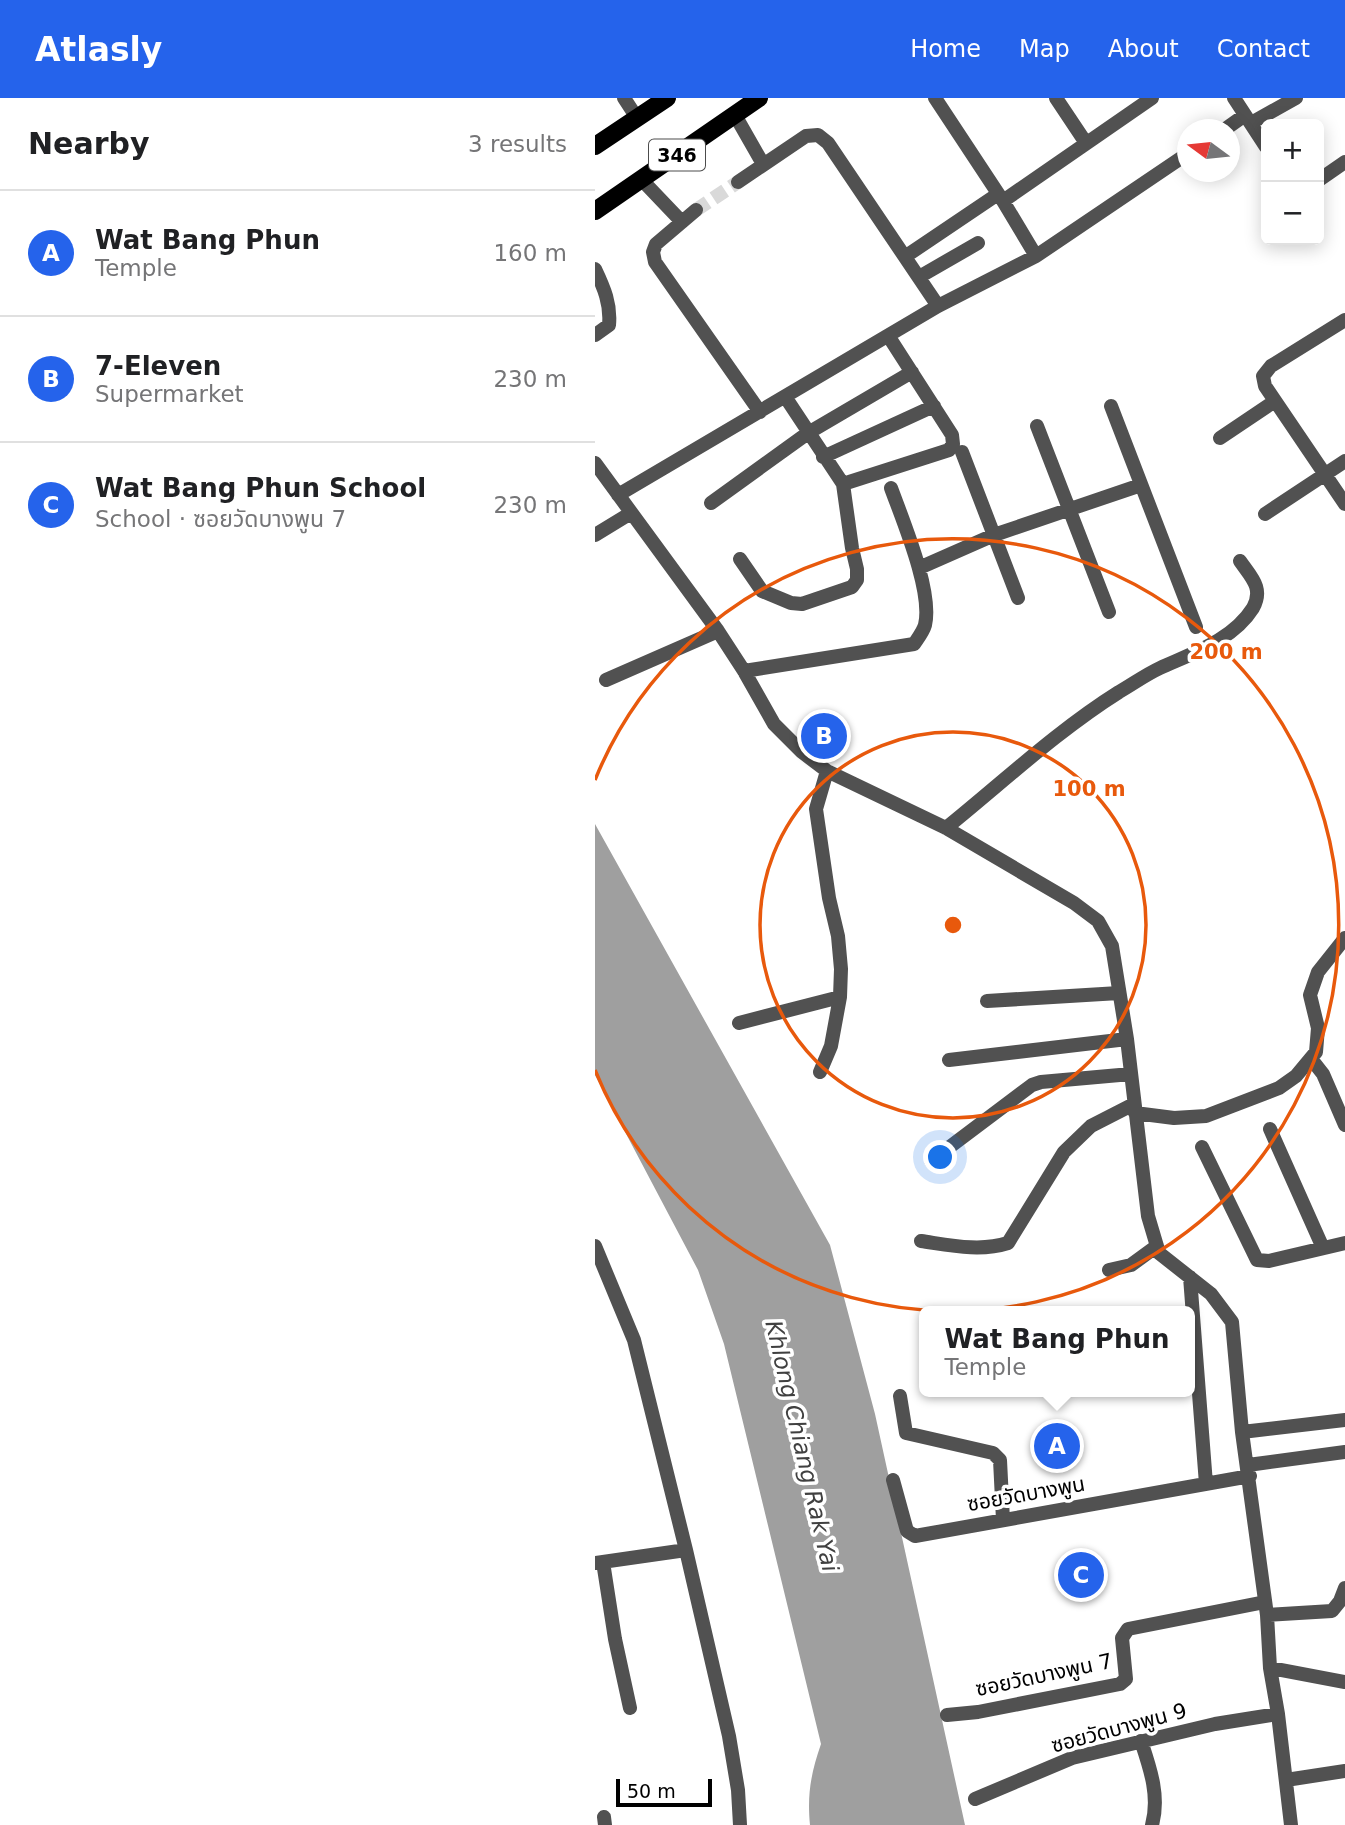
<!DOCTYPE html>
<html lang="en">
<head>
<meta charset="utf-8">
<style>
	:root { --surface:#fff; --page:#f6f6f6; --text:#202124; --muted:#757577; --line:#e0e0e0; --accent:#2563eb }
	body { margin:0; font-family:"DejaVu Sans","Noto Sans Thai",sans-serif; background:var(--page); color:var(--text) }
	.controls { position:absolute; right:21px; top:21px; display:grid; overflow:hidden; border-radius:10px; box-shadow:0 4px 18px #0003 }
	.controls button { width:63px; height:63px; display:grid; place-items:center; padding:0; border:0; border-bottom:2px solid var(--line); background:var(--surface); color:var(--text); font:35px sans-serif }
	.compass { position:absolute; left:582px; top:21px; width:63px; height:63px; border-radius:50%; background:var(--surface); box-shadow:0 4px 18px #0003; rotate:285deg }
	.scale { position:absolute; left:21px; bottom:18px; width:96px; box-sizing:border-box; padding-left:7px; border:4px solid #000; border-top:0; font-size:19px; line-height:24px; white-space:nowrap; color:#000; -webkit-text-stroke:5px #fff; paint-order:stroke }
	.you { position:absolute; left:346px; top:1060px; width:24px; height:24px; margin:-18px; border:5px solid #fff; border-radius:50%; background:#1a73e8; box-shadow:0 0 0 10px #1a73e833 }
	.badge { display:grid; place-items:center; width:46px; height:46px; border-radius:50%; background:var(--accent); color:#fff; font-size:23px; font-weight:700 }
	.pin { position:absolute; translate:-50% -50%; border:4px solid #fff; box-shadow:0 2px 7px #0006 }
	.popup { position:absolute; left:324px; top:1208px; width:276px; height:91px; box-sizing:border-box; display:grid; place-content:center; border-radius:10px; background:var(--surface); filter:drop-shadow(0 2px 5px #0005); font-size:23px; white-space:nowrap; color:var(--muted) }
	.popup b { font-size:26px; color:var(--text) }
	.popup::after { content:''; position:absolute; left:50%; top:100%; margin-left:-14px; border:14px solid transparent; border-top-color:var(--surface) }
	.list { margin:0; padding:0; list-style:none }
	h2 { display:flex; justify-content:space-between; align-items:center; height:91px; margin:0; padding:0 28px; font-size:30px }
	h2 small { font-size:23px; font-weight:400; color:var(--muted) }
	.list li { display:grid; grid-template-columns:46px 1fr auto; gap:21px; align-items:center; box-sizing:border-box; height:126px; padding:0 28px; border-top:2px solid var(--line) }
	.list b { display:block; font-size:26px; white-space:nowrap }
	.list p { margin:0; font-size:23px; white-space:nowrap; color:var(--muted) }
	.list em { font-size:23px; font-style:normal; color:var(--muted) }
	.map { position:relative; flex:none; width:750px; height:1727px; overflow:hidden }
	header { display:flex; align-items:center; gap:42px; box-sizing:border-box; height:98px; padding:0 35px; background:var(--accent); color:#fff }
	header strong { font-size:33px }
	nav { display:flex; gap:38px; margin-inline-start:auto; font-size:24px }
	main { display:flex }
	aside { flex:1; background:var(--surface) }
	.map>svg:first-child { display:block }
</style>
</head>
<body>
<header>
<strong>Atlasly</strong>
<nav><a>Home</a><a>Map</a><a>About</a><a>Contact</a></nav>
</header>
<main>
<aside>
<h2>Nearby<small>3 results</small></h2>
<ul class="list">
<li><span class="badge">A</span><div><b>Wat Bang Phun</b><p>Temple</p></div><em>160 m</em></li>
<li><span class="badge">B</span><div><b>7-Eleven</b><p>Supermarket</p></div><em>230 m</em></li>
<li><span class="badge">C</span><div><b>Wat Bang Phun School</b><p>School · ซอยวัดบางพูน 7</p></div><em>230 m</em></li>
</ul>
</aside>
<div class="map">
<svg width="750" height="1727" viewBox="0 0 750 1727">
	<rect width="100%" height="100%" fill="#fff"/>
	<path fill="#9f9f9f" d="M 0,726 L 235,1147 L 280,1316 L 370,1727 L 215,1727 C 212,1696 216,1675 226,1646 L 129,1246 L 103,1172 L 0,977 Z"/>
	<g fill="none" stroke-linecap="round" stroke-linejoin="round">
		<path stroke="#d9d9d9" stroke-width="14" stroke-dasharray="14 7" stroke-linecap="butt" d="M 101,112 L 143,84"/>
		<path stroke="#515151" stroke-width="14" d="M 29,0 L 42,20
			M 340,0 L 408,103 L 441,158
			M 461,0 L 491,45
			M 639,0 L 671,49
			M 140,17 L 168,66
			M 656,25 L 701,0
			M 629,32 L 650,17
			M 46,81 L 87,124
			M 724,82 L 750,64
			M 143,84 L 211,38 L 223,37 L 233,45 L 343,208
			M 408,103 L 557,0
			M 101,112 L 61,146 L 58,154 L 60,164 L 165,314
			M 311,158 L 403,96
			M 0,171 C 9,190 16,206 14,227 L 0,237
			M 324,179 L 383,145
			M 750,222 L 676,268 L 668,278 L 670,288 L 750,406
			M 516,308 L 601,529
			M 442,328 L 514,514
			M 625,340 L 680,303
			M 367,354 L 423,500
			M 228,359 L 339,308
			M 0,365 L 123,533 L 149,573 L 179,626 L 207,654 L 232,673 L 351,730 L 479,805 L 503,823 L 517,848 L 532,941 L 553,1118 L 564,1155 L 616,1196 L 637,1224 L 647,1334 L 672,1517 L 675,1570 L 683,1616 L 696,1727
			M 248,386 L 354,352 L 358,346 L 357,337 L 294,239
			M 23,397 L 343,208 L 441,158 L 592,56
			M 116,405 L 213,335 L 317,274
			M 670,416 L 750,363
			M 0,437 L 36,415
			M 145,461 L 167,493 L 196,505 L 207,506 L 257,489 L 262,482 L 262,471 L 257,450 L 248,386 L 191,300
			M 324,470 L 399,437 L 546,387
			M 149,573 L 319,546 C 323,540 328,534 330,527 C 338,494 308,423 296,390
			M 11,582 L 123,533
			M 351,730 C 408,684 462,633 524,594 C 538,586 550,577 565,570 C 598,555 638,542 658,510 C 669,490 656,479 645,463
			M 392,903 L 524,895
			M 144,925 L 245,899
			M 354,962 L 532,941
			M 717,962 L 728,976 L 750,1027
			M 225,974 L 236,948 L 245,899 L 246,871 L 243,838 L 234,800 L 221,711 L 232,673
			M 540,1015 L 579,1020 L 611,1018 L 684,990 L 701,978 L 721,954 L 723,930 L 715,897 L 723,874 L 750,840
			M 675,1031 L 728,1150
			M 607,1049 L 662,1162 L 674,1163 L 750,1145
			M 336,1063 L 437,987 L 446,984 L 536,976
			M 326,1143 C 354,1147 385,1154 413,1145 L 469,1054 L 496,1028 L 539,1006
			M 0,1148 L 39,1242 L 91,1452 L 134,1638 L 143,1692 L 145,1727
			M 514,1172 L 536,1167 L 562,1148
			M 595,1179 L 611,1386
			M 305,1298 L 311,1335 L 398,1355 L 405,1362 L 408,1422
			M 647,1334 L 750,1322
			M 653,1367 L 750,1354
			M 298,1382 L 312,1433 L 320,1438 L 655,1378
			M 8,1464 L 20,1541 L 35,1610
			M 0,1465 L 91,1452
			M 672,1517 L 737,1513 L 745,1503 L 750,1490
			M 675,1570 L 750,1584
			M 352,1617 L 383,1614 L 525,1586 L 531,1581 L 527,1540 L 533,1531 L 670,1504
			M 546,1643 C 555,1670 565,1698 557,1727
			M 691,1682 L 750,1673
			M 380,1701 L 477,1660 L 620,1626 L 683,1616
			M 9,1719 L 10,1727"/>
		<path stroke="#000" stroke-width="18" d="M 0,48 L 72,0
			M 0,113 L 164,0"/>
	</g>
	<g fill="none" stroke="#e8590c" stroke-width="3.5">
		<circle cx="358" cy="827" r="193"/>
		<path d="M0 682A386 386 0 1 1 0 972"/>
	</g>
	<g text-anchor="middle" stroke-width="7" stroke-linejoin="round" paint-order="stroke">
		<rect fill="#fff" stroke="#4c4c4c" stroke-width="2" x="54" y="41.5" width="56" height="31" rx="5"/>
		<g font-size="19" font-weight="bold" fill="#000">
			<text x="82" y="64">346</text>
		</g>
		<g font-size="21" fill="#000" stroke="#fff">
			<text transform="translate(431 1396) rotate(-10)" y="7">ซอยวัดบางพูน</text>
			<text transform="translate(449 1577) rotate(-12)" y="7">ซอยวัดบางพูน 7</text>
			<text transform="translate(524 1630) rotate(-15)" y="7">ซอยวัดบางพูน 9</text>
		</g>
		<g font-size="23" font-style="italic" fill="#404040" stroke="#fff">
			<text transform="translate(207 1348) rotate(77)" y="8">Khlong Chiang Rak Yai</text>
		</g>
	</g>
	<circle cx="358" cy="827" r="10" fill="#e8590c" stroke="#fff" stroke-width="3.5"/>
	<g font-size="21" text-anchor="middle" font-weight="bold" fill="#e8590c" stroke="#fff" stroke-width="7" stroke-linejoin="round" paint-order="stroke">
		<text x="631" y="561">200 m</text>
		<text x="494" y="698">100 m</text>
	</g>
</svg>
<div class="controls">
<button>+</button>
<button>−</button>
</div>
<svg class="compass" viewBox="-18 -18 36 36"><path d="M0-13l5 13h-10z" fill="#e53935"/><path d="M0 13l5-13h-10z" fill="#757577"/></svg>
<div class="scale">50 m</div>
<div class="you"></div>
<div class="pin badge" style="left:462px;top:1348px">A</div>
<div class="popup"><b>Wat Bang Phun</b>Temple</div>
<div class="pin badge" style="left:229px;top:638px">B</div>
<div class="pin badge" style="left:486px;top:1477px">C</div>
</div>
</main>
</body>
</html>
